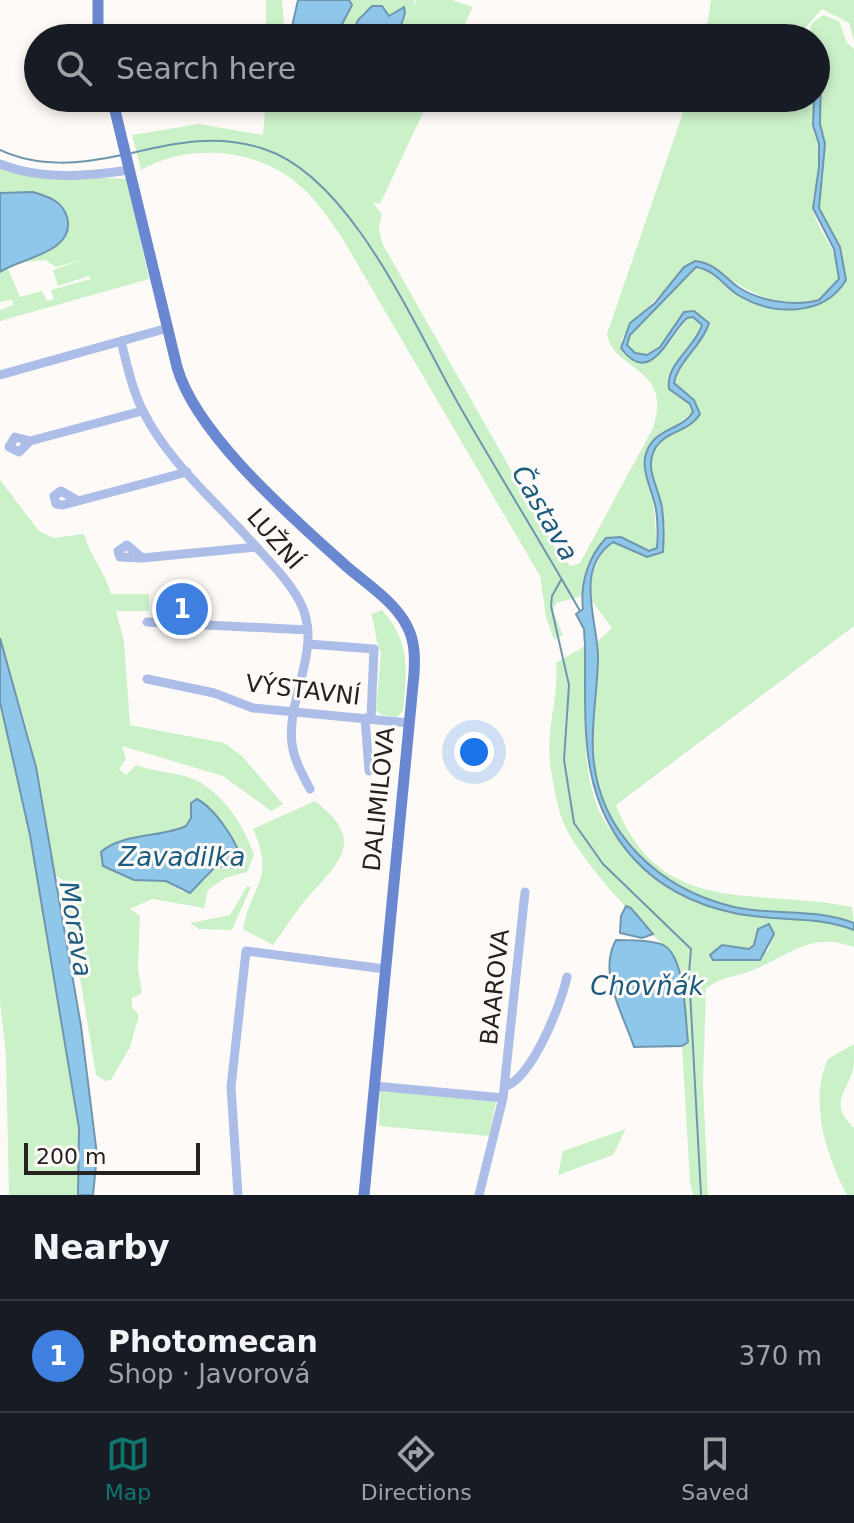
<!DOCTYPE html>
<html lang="en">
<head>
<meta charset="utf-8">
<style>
	:root { --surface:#171b24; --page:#242831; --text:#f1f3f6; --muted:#9ea1a6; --line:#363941; --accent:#0f766e }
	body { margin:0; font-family:"DejaVu Sans",sans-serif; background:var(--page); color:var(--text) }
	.scale { position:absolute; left:24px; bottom:20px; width:176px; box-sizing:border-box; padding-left:8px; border:4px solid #252221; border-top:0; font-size:22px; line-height:28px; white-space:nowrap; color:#252221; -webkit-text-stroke:6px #fefaf7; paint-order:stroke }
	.you { position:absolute; left:474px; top:752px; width:28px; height:28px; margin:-20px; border:6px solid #fff; border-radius:50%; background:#1a73e8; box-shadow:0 0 0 12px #1a73e833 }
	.badge { display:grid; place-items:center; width:52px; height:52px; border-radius:50%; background:var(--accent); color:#fff; font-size:26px; font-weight:700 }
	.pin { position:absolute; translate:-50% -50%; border:4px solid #fff; box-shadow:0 2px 8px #0006 }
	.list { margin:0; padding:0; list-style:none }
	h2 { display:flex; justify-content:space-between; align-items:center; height:104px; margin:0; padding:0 32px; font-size:34px }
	h2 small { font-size:26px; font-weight:400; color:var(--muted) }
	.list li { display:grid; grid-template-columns:52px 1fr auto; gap:24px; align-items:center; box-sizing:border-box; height:112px; padding:0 32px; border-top:2px solid var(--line) }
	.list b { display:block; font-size:30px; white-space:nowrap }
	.list p { margin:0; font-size:26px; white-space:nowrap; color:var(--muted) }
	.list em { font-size:26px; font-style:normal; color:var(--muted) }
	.icon { flex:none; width:44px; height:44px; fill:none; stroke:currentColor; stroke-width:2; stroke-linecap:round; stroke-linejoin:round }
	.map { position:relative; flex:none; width:854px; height:1195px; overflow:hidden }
	.search { position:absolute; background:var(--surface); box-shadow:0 4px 12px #0003; left:24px; right:24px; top:24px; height:88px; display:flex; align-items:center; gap:20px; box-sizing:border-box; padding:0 28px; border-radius:44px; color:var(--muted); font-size:30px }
	.sheet { height:216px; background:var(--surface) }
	nav { display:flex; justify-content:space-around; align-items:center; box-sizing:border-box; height:112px; border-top:2px solid var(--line); background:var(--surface); font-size:22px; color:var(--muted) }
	nav a { display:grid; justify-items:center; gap:4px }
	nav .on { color:var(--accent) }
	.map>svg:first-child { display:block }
</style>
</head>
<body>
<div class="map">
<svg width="854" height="1195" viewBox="0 0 854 1195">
	<rect width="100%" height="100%" fill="#fefaf7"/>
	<path fill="#cbf1c8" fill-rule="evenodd" d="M 266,0 L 282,0 L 285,35 L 346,38 L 266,38 Z
		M 349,0 L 414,0 L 414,5 L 416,0 L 452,0 L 473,7 L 458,38 L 397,38 L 405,13 L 403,7 L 389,17 L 364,11 L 355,25 L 346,29 L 342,26 L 352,5 Z
		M 711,0 L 854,0 L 854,41 L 849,23 L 822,9 L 804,29 L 802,38 L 705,38 Z
		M 823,15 L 839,21 L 847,43 L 854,49 L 854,626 L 616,805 C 660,920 760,887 852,907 L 854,923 C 816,907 773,916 734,907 C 659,889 596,832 593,751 C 592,715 598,678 598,641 L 612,628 L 588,596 C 591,577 597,554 613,542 L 647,557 L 663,552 L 659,495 L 652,475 L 651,458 L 659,443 L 696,419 L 689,396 L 674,383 C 678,365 701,344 709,323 L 684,312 L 660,347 L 647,355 L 635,353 L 627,346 L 630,335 L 696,267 C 715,270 723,285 738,294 C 769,314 825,315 845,280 L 840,247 L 819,208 L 825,144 L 820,124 L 821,70 L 816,38 L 808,37 L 812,23 Z
		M 266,98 L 430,98 L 380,204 L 372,202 L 382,214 L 379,227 L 382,243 L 559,554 L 571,566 L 580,563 L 653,428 C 674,366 613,372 607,334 L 688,98 L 815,98 C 813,122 819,143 819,166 C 818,180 811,197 813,209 C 818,235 837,244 839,278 L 819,300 C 768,314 737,279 695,261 C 670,287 640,310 621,340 L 632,359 L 649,361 L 671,341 L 687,318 L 693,317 L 702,325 C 695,347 672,360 668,383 L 690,404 L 693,412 L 649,446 L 657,548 L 649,551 L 612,536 L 584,581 L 582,596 L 556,603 L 553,611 L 563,635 L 554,640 L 546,617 L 540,576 L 341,236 C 328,218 316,199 298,184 C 256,148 188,143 141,170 L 132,135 L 199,124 L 263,135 Z
		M 0,167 L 15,173 L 127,179 L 149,279 L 0,321 L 0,310 L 13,305 L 12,300 L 0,302 L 0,272 L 7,266 L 20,297 L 42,291 L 47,301 L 54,299 L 51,290 L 91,279 L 89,276 L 58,286 L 53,270 L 84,259 L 56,267 L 45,260 L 26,262 C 42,247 71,247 67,218 L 33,192 L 0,193 Z
		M 0,480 L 39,531 L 53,538 L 84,534 C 90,556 105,571 111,594 L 149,594 L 149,611 L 116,611 L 124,641 L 130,725 L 224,743 L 242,756 L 283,804 L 271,811 L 223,776 L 122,746 L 126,759 L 119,769 L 126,775 L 136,765 C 153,771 169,772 185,776 C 219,786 244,824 254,855 L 247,872 L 225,878 L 208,890 L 204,908 L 152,899 L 130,909 L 140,916 L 138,968 L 142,993 L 132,998 L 132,1007 L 139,1015 L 130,1047 L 111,1080 L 105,1081 L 96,1075 L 78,966 L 61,899 L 64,881 L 55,875 L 30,739 L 0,638 ZM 205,803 L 237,849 L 227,865 L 216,866 L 205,880 L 182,892 L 166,881 L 135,879 L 133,840 L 186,826 Z
		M 382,610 C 411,642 407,671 403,711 L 397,717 L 382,715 L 376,710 L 381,653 C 375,641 376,627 371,614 Z
		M 585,646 C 586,698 577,781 607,825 C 614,835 623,844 631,853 C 657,884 694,905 734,913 C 775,922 815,914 854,930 L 854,947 C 810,931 791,955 753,970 C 737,977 719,977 706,989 L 703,1083 L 708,1195 L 693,1195 L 690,1182 L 682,1046 L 688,1042 C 683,1010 684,980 669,950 C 641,925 571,852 561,816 C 556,800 552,778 550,762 C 546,729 559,696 556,663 ZM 769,924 L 774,934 L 768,951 L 734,961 L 713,960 L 710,955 L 732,946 L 749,950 L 754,945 L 758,929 Z
		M 0,702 L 30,835 L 79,1128 L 78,1195 L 9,1195 L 6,1056 L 0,1001 Z
		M 315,801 C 364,839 343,858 310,895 C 296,910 285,929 273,945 L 243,929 C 250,886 276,881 253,829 Z
		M 247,886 L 251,887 L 232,930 L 199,929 L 190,923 L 230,915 Z
		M 854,1044 C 854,1053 854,1063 853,1070 C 845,1096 829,1103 854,1128 L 854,1195 L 847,1195 C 827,1158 808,1100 828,1059 Z
		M 380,1090 L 496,1102 L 489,1136 L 379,1126 Z
		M 626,1129 L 613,1155 L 558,1175 L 563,1151 Z"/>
	<path fill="#8fc7eb" stroke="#6f96ae" stroke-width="2" d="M 298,0 L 349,0 L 352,5 L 339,30 L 332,34 L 317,26 C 308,32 302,35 291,31 Z
		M 372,6 L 382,6 L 389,16 L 404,7 L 405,13 L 397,38 L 351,38 L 358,20 Z
		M 816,54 L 821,70 L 820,124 L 825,144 L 819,208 L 840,247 L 846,280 C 824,317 773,316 738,295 C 723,285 715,270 696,267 L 630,335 L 627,345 L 635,353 L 647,355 L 660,347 L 684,312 L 694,311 L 709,323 C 702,346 678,361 674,383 L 694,400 L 700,414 C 689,432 666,431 656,447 C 643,468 659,487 662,508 C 664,522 664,537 663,552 L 647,557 L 613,542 C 574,569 597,618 598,656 C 598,688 591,721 593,753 C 598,833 659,889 734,907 C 775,916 815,908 854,923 L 854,930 C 815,915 775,922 734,913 C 696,905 660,887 634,859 C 577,796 586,725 585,646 L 584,629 L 576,614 L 583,609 C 580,584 588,557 606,538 L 621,537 L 649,551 L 657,548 C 658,535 658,522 656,509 C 652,486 635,464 652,442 C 663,428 683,428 693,412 L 690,404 L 669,389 C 665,364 695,348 702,325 L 693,317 L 687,318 C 669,333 651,389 621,348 L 630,323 L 655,303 L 684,267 L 695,261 C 715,263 723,276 738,287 C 759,301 795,307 819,300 L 839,279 L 834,249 L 813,208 L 819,167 L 819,144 L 813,125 Z
		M 33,192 C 48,197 62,200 67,217 C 77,253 19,258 0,272 L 0,193 Z
		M 0,638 L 36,767 L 81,1026 L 97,1155 L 93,1195 L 78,1195 L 79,1128 L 30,835 L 0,702 Z
		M 197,799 C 214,808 242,846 241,865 L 237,868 L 216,866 L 190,893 L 166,881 L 134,880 L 103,866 L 101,852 C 121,833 165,837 186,826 L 191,818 L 191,803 Z
		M 626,906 L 631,908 L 653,934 L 642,938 L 620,933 L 621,916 Z
		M 769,924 L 774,934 L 760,960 L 713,960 L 710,955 L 722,945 L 749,949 L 754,945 L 758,929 Z
		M 616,940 C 627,940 656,940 665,946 C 686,960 685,1020 688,1042 L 682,1046 L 634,1047 C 624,1015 597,974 616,940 Z"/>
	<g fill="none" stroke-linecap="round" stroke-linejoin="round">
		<path stroke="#6f96ae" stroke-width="2" d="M 0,150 C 38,168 81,164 122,155
			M 132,153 C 177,142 219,134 264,149 C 354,178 418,335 463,412 C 501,478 542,544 580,611
			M 561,580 L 552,596 L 551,606 L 569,685 L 564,760 L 574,823 L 603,864 L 691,949 L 689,973 L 701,1195"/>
		<path stroke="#acbee7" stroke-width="9" d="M 0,164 C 43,181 86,176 130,170
			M 121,341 C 127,365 132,389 143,411 C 167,460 213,499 249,539 C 266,558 286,577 299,600 C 325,647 286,696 292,744 C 294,761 303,775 310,789
			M 0,375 L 168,328
			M 30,441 L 15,437 L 9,447 L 19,452 L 30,441 L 142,411
			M 75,499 L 61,491 L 54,496 L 56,504 L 63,505 L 187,472
			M 142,558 L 127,545 L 118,551 L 120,557 L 142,558 L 256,547
			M 147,622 L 308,630
			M 308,644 L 374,649 L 371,718
			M 147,679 L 214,693 L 253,708 L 409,723
			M 365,718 L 369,771
			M 374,1086 L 503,1098
			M 504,1087 C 532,1079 561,1004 567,977
			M 238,1195 L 231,1087 L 246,951 L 385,969
			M 479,1195 L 503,1098 L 525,892"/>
		<path stroke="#6a88d1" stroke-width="11" d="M 98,38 L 98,0
			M 112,98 L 177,367 C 196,435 294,519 346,566 C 367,584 395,602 407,626 C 415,641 415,658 414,674 L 364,1195"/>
	</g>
	<g text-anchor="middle" stroke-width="6" stroke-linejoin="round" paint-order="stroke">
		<g font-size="24" fill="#252221" stroke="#fefaf7">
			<text transform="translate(275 539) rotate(49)" y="8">LUŽNÍ</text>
			<text transform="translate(303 690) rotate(7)" y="8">VÝSTAVNÍ</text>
			<text transform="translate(379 799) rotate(-84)" y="8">DALIMILOVA</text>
			<text transform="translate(495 987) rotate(-84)" y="8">BAAROVA</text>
		</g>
		<g font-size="26" font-style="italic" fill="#1c5c7f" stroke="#fefaf7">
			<text transform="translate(545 513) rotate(60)" y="9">Častava</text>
			<text x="182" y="866">Zavadilka</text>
			<text transform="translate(76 929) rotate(81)" y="9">Morava</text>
			<text x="647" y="995">Chovňák</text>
		</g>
	</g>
</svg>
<div class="scale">200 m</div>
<div class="you"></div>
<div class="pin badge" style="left:182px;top:609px;background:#3f7fe0">1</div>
<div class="search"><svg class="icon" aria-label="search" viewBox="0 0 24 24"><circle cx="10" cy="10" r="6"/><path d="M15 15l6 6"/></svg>Search here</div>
</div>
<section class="sheet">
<h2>Nearby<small></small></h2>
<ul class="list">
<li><span class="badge" style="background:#3f7fe0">1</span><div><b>Photomecan</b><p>Shop · Javorová</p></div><em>370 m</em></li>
</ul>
</section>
<nav>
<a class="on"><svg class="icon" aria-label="map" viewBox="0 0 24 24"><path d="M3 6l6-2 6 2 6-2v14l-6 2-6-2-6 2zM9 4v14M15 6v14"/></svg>Map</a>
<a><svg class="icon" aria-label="directions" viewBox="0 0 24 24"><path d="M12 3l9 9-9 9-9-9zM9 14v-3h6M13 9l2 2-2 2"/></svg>Directions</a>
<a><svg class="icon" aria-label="saved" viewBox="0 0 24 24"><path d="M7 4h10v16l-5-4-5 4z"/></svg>Saved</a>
</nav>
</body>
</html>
